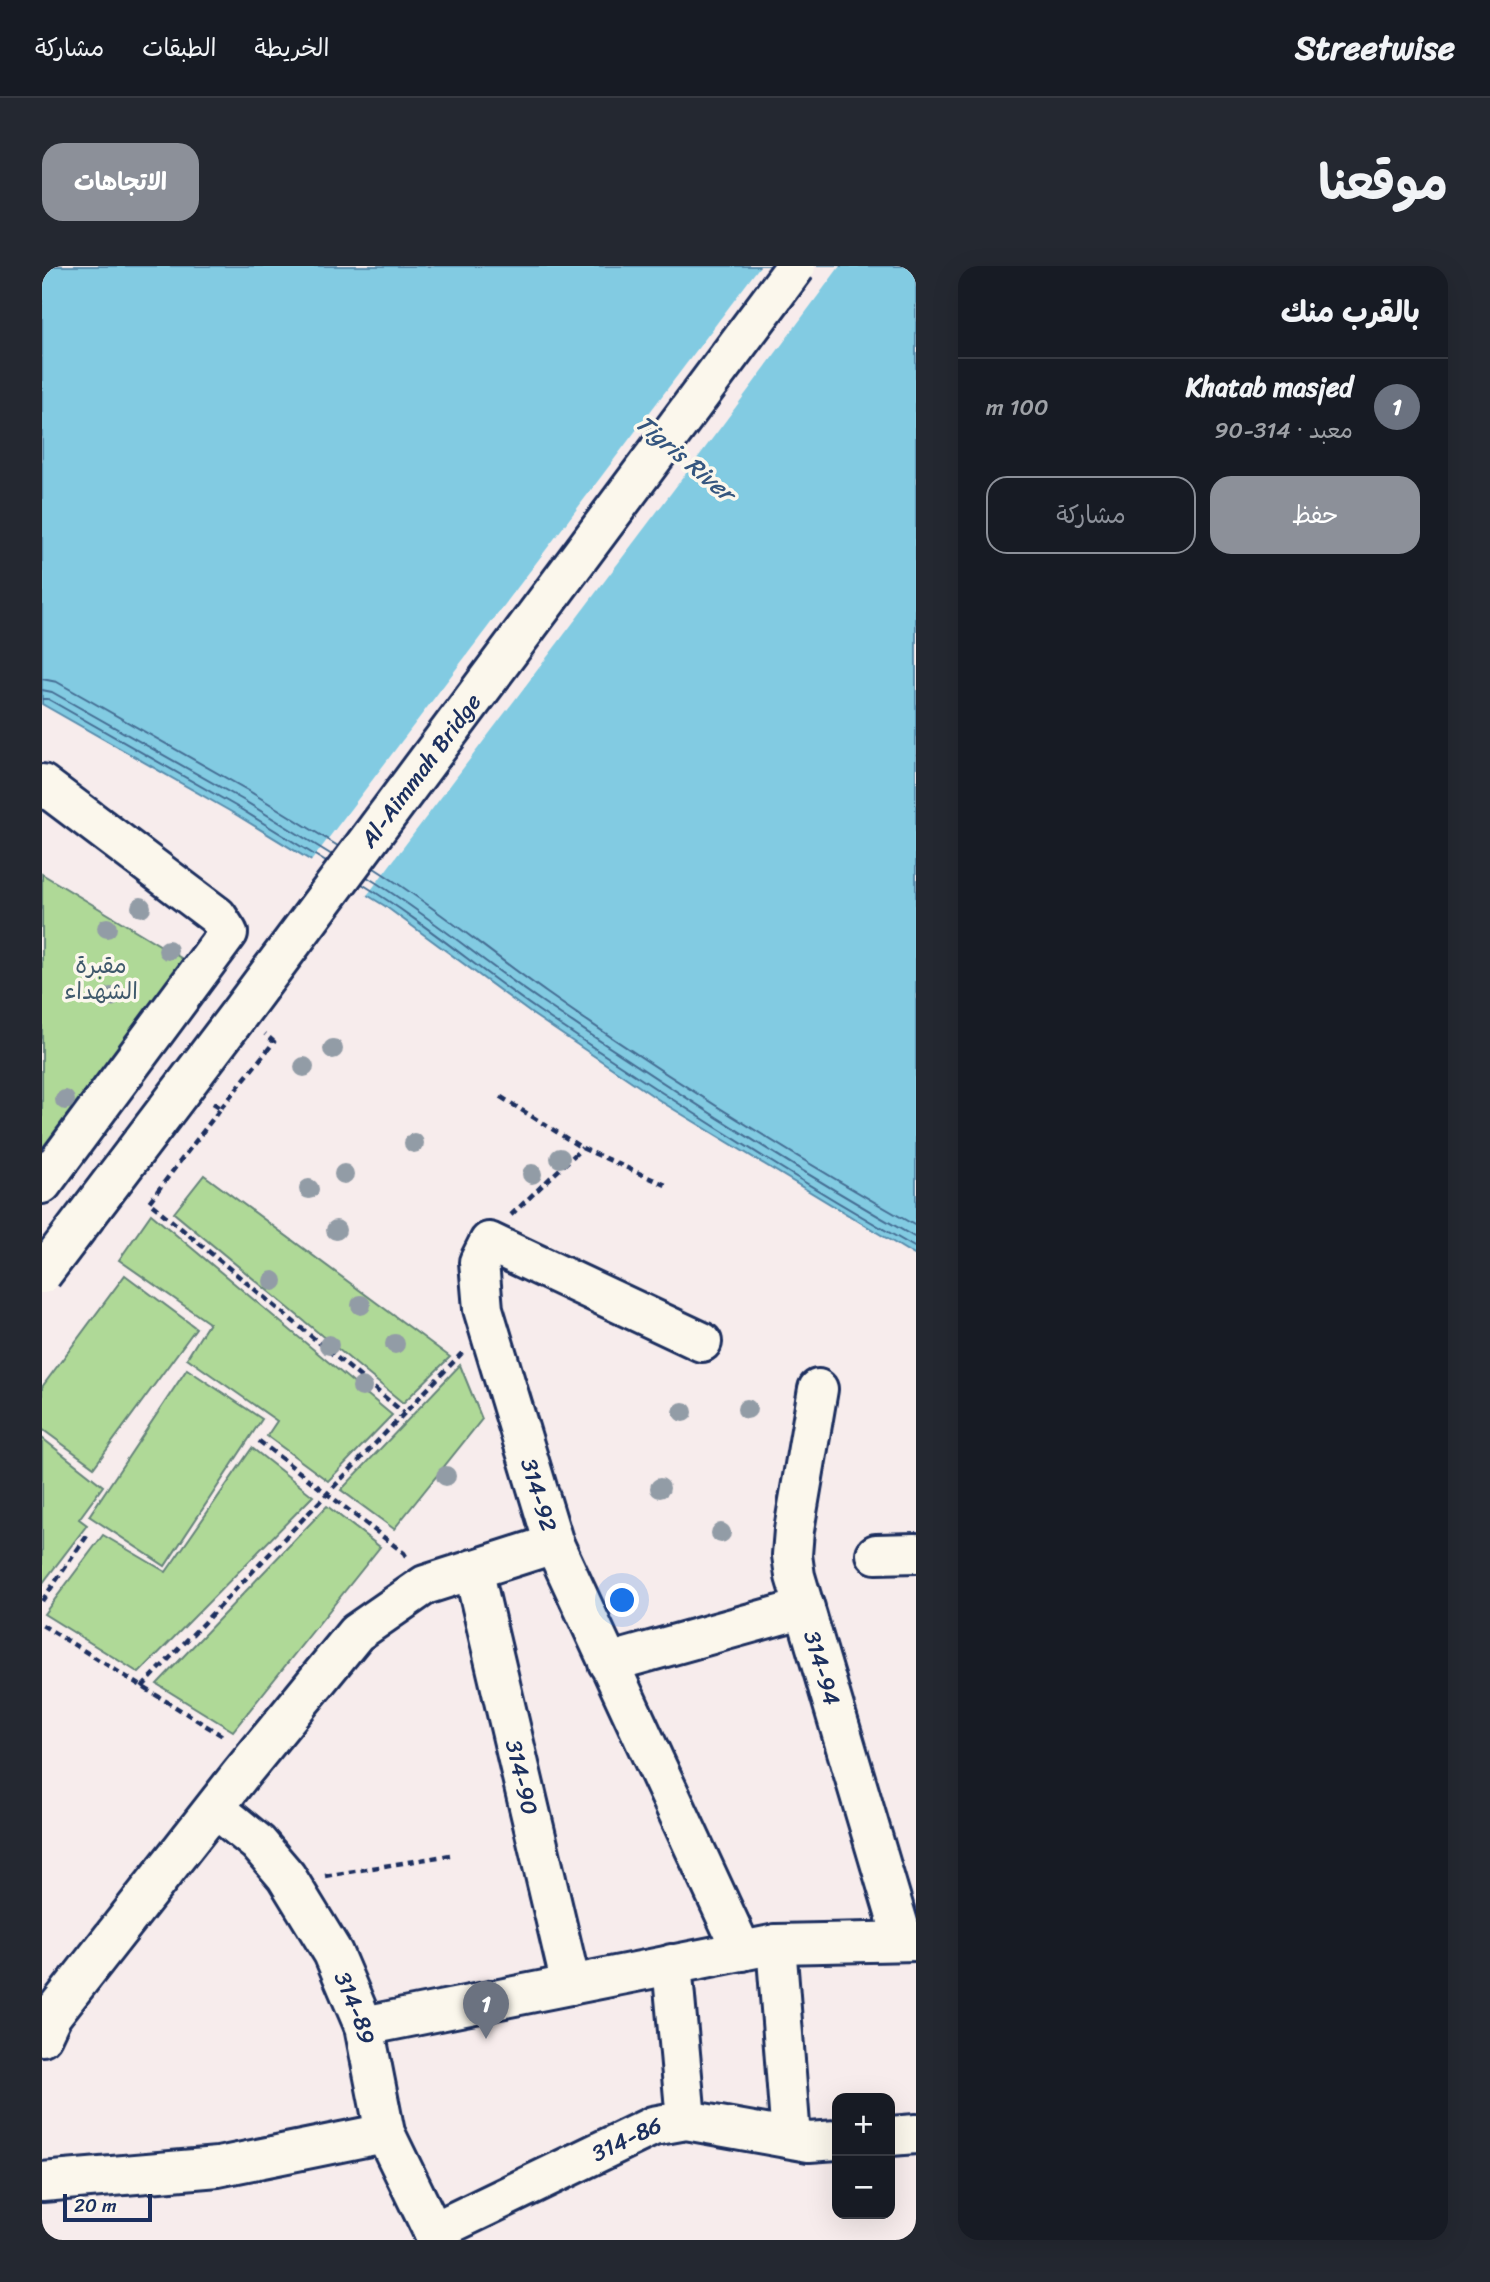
<!DOCTYPE html>
<html lang="ar">
<head>
<meta charset="utf-8">
<style>
	:root { --surface:#171b24; --page:#242831; --text:#f1f3f6; --muted:#9ea1a6; --line:#363941; --accent:#8c9099 }
	body { margin:0; font-family:Sriracha,"Playpen Sans Arabic",sans-serif; background:var(--page); color:var(--text); direction:rtl }
	.controls { position:absolute; right:21px; bottom:21px; display:grid; overflow:hidden; border-radius:14px; box-shadow:0 7px 28px #0002 }
	.controls button { width:63px; height:63px; display:grid; place-items:center; padding:0; border:0; border-bottom:2px solid var(--line); background:var(--surface); color:var(--text); font:35px sans-serif }
	.scale { position:absolute; left:21px; bottom:18px; width:89px; box-sizing:border-box; padding-left:7px; border:4px solid #1b2f5e; border-top:0; font-size:19px; line-height:24px; white-space:nowrap; color:#1b2f5e; -webkit-text-stroke:5px #fbf7ec; paint-order:stroke }
	.you { position:absolute; left:581px; top:1335px; width:24px; height:24px; margin:-18px; border:5px solid #fff; border-radius:50%; background:#1a73e8; box-shadow:0 0 0 10px #1a73e833 }
	.badge { display:grid; place-items:center; width:46px; height:46px; border-radius:50%; background:var(--accent); color:#fff; font-size:23px; font-weight:700 }
	.pin { position:absolute; translate:-50% -58px; filter:drop-shadow(0 2px 4px #0008) }
	.pin::after { content:''; position:absolute; top:37px; width:24px; height:21px; background:inherit; clip-path:polygon(0 0,100% 0,50% 100%) }
	.list { margin:0; padding:0; list-style:none }
	h2 { display:flex; justify-content:space-between; align-items:center; height:91px; margin:0; padding:0 28px; font-size:30px }
	h2 small { font-size:23px; font-weight:400; color:var(--muted) }
	.list li { display:grid; grid-template-columns:46px 1fr auto; gap:21px; align-items:center; box-sizing:border-box; height:98px; padding:0 28px; border-top:2px solid var(--line) }
	.list b { display:block; font-size:26px; white-space:nowrap }
	.list p { margin:0; font-size:23px; white-space:nowrap; color:var(--muted) }
	.list em { font-size:23px; font-style:normal; color:var(--muted) }
	.actions { display:flex; gap:14px; padding:21px 28px }
	.actions a { flex:1; padding:16px 0; border:2px solid var(--accent); border-radius:21px; text-align:center; font-size:24px; color:var(--accent) }
	.actions .main { background:var(--accent); color:#fff }
	.map { position:relative; flex:none; width:874px; height:1974px; overflow:hidden; direction:ltr; border-radius:21px }
	header { display:flex; align-items:center; gap:42px; box-sizing:border-box; height:98px; padding:0 35px; background:var(--surface); border-bottom:2px solid var(--line) }
	header strong { font-size:33px }
	nav { display:flex; gap:38px; margin-inline-start:auto; font-size:24px }
	.intro { display:flex; align-items:center; justify-content:space-between; box-sizing:border-box; height:168px; padding:0 42px }
	h1 { margin:0; font-size:49px }
	.button { padding:18px 32px; border-radius:21px; background:var(--accent); color:#fff; font-size:24px; font-weight:700 }
	main { display:flex; gap:42px; padding:0 42px }
	aside { flex:1; background:var(--surface); border-radius:21px; box-shadow:0 7px 28px #0002 }
	.map>svg:first-child { display:block }
</style>
</head>
<body>
<header>
<strong>Streetwise</strong>
<nav><a>الخريطة</a><a>الطبقات</a><a>مشاركة</a></nav>
</header>
<div class="intro"><h1>موقعنا</h1><a class="button">الاتجاهات</a></div>
<main>
<aside>
<h2>بالقرب منك<small></small></h2>
<ul class="list">
<li><span class="badge" style="background:#6b7280">1</span><div><b>Khatab masjed</b><p>معبد · 314-90</p></div><em>100 m</em></li>
</ul>
<div class="actions"><a class="main">حفظ</a><a>مشاركة</a></div>
</aside>
<div class="map">
<svg width="874" height="1974" viewBox="0 0 874 1974">
	<rect width="100%" height="100%" fill="#f7ecec"/>
	<filter id="ink" filterUnits="userSpaceOnUse"><feTurbulence type="fractalNoise" baseFrequency=".0143" numOctaves="2"/><feDisplacementMap in="SourceGraphic" scale="14" xChannelSelector="R" yChannelSelector="G"/><feConvolveMatrix kernelMatrix="1 2 1 2 8 2 1 2 1" color-interpolation-filters="sRGB"/></filter>
	<g filter="url(#ink)">
		<path fill="#afd997" stroke="#65847a" stroke-width="2" d="M 0,608 L 144,695 L 0,895 Z
			M 162,909 L 408,1091 L 361,1137 L 132,947 Z
			M 109,948 L 350,1149 L 286,1215 L 225,1170 L 235,1155 L 145,1092 L 167,1057 L 77,994 Z
			M 83,1009 L 154,1062 L 52,1201 L 0,1163 L 0,1121 Z
			M 418,1099 L 440,1153 L 352,1263 L 299,1224 Z
			M 145,1103 L 220,1153 L 123,1300 L 47,1250 Z
			M 0,1172 L 61,1220 L 37,1253 L 45,1259 L 0,1318 Z
			M 210,1182 L 271,1230 L 97,1407 L 2,1348 L 61,1269 L 124,1306 Z
			M 285,1240 L 338,1281 L 191,1465 L 115,1418 Z"/>
		<path fill="#82cbe2" stroke="#598dad" stroke-width="2" d="M 0,0 L 874,0 L 874,990 L 623,838 L 490,748 L 343,640 L 193,548 L 0,438 Z"/>
		<path fill="#f7ecec" d="M 718,0 L 798,0 L 679,161 L 323,632 L 267,598 Z"/>
		<g fill="none" stroke-linecap="round" stroke-linejoin="round">
			<path stroke="#446d93" stroke-width="2" d="M 0,413 L 15,416 L 207,525 L 296,580
				M 0,424 L 10,426 L 201,534 L 290,589
				M 0,433 L 6,433 L 197,542 L 284,596
				M 332,602 C 392,640 447,686 505,727 C 623,810 748,888 874,960
				M 325,611 C 387,649 442,697 502,737 C 623,820 747,899 874,972
				M 320,618 C 382,656 437,704 497,745 C 619,828 745,908 874,982"/>
			<defs>
				<g id="minor">
					<path d="M 0,518 L 175,650 L 186,667 L 0,918"/>
					<path id="s1" d="M 660,1076 L 447,976 L 437,996 L 441,1043 L 512,1278 L 700,1685"/>
					<path id="s2" d="M 776,1123 L 752,1264 L 750,1289 L 753,1310 L 861,1674"/>
					<path d="M 834,1288 L 874,1287"/>
					<path id="s3" d="M 431,1303 L 529,1719"/>
					<path d="M 566,1397 L 763,1342"/>
					<path id="s4" d="M 173,1542 L 216,1577 L 244,1610 L 291,1687 L 322,1760 L 343,1867 L 395,1974"/>
					<path d="M 734,1678 L 749,1872"/>
					<path d="M 630,1698 L 644,1854"/>
					<path d="M 322,1760 L 734,1678 L 874,1675"/>
					<path d="M 0,1770 L 10,1749 L 198,1509 L 314,1367 L 383,1319 L 512,1278"/>
					<path d="M 848,1870 L 874,1868"/>
					<path d="M 0,1916 L 176,1901 L 343,1867"/>
					<path id="s5" d="M 391,1966 L 611,1860 L 644,1854 L 767,1876 L 795,1874"/>
				</g>
			</defs>
			<use href="#minor" stroke="#1b2f5e" stroke-width="44"/>
			<path stroke="#1b2f5e" stroke-width="4.5" stroke-dasharray="7 5" stroke-linecap="butt" d="M 459,831 L 540,882 L 626,920
				M 171,837 L 179,842 L 107,936 L 362,1147
				M 179,842 L 232,776 L 223,768
				M 469,949 L 540,882
				M 217,1175 L 362,1287 L 365,1292
				M 0,1335 L 47,1267
				M 0,1359 L 184,1472
				M 100,1421 L 420,1087
				M 283,1610 L 408,1589"/>
			<use href="#minor" stroke="#fbf7ec" stroke-width="38"/>
			<defs>
				<g id="major-bridge">
					<path id="s6" d="M 0,1008 L 197,748 L 754,0"/>
				</g>
			</defs>
			<use href="#major-bridge" stroke="#1b2f5e" stroke-width="44" stroke-linecap="butt"/>
			<use href="#major-bridge" stroke="#fbf7ec" stroke-width="38"/>
		</g>
		<g fill="#929ca6">
			<circle cx="99" cy="641" r="10"/>
			<circle cx="65" cy="662" r="10"/>
			<circle cx="126" cy="684" r="10"/>
			<circle cx="69" cy="731" r="10"/>
			<circle cx="291" cy="783" r="10"/>
			<circle cx="262" cy="801" r="10"/>
			<circle cx="23" cy="834" r="10"/>
			<circle cx="372" cy="877" r="10"/>
			<circle cx="518" cy="892" r="10"/>
			<circle cx="302" cy="908" r="10"/>
			<circle cx="490" cy="908" r="10"/>
			<circle cx="267" cy="923" r="10"/>
			<circle cx="294" cy="964" r="10"/>
			<circle cx="231" cy="1015" r="10"/>
			<circle cx="319" cy="1039" r="10"/>
			<circle cx="353" cy="1078" r="10"/>
			<circle cx="287" cy="1079" r="10"/>
			<circle cx="320" cy="1121" r="10"/>
			<circle cx="705" cy="1143" r="10"/>
			<circle cx="641" cy="1146" r="10"/>
			<circle cx="404" cy="1210" r="10"/>
			<circle cx="618" cy="1222" r="10"/>
			<circle cx="679" cy="1267" r="10"/>
		</g>
	</g>
	<g text-anchor="middle" stroke-width="7" stroke-linejoin="round" paint-order="stroke">
		<g font-size="23" fill="#1b2f5e" stroke="#fbf7ec">
			<text dy="8" stroke="none"><textPath href="#s6" startOffset="630">Al-Aimmah Bridge</textPath></text>
			<text dy="8" stroke="none"><textPath href="#s1" startOffset="499">314-92</textPath></text>
			<text dy="8" stroke="none"><textPath href="#s2" startOffset="285">314-94</textPath></text>
			<text dy="8" stroke="none"><textPath href="#s3" startOffset="214">314-90</textPath></text>
			<text dy="8" stroke="none"><textPath href="#s4" startOffset="248">314-89</textPath></text>
			<text dy="8" stroke="none"><textPath href="#s5" startOffset="215">314-86</textPath></text>
		</g>
		<g font-size="23" fill="#405a6c" stroke="#fbf7ec">
			<text x="59" y="707">مقبرة<tspan x="59" dy="26">الشهداء</tspan></text>
		</g>
		<g font-size="24" font-style="italic" fill="#35567f" stroke="#fbf7ec">
			<text transform="translate(643 192) rotate(40)" y="8">Tigris River</text>
		</g>
	</g>
</svg>
<div class="controls">
<button>+</button>
<button>−</button>
</div>
<div class="scale">20 m</div>
<div class="you"></div>
<div class="pin badge" style="left:444px;top:1773px;background:#6b7280">1</div>
</div>
</main>
</body>
</html>
